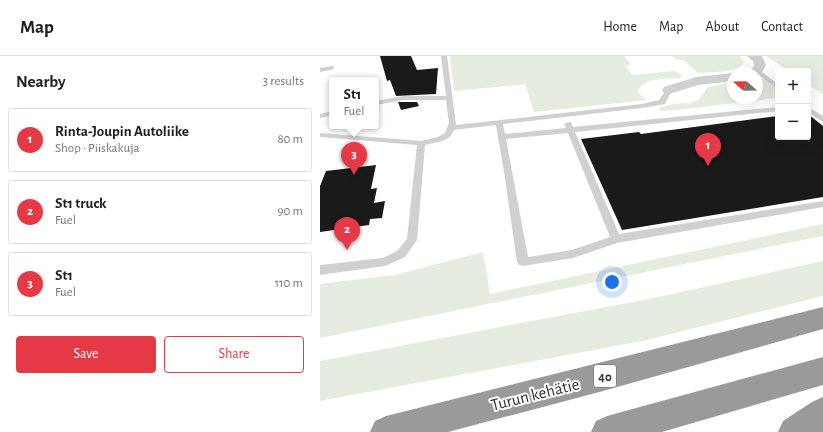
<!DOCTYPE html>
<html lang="en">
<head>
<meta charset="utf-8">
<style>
	:root { --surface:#fff; --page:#f6f6f6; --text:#202124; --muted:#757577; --line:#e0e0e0; --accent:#e63946 }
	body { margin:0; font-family:"Alegreya Sans",sans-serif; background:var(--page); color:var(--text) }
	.controls { position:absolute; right:12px; top:12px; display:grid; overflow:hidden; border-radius:4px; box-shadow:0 4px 16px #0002 }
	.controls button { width:36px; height:36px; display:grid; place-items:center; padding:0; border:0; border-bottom:1px solid var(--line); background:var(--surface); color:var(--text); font:20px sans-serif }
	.compass { position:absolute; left:407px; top:12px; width:36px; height:36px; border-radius:50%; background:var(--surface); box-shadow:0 4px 16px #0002; rotate:290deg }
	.you { position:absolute; left:292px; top:226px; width:14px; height:14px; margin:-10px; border:3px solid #fff; border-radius:50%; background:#1a73e8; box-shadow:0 0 0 6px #1a73e833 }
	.badge { display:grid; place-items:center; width:26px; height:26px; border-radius:50%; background:var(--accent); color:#fff; font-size:13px; font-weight:700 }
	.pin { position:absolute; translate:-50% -33px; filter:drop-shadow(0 1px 2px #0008) }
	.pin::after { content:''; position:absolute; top:21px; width:14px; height:12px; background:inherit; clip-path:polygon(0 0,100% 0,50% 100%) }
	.popup { position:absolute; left:9px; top:21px; width:50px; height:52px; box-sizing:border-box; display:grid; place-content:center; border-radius:4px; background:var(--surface); filter:drop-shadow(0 1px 3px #0005); font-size:13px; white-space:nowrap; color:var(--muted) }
	.popup b { font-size:15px; color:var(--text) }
	.popup::after { content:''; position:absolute; left:50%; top:100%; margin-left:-8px; border:8px solid transparent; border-top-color:var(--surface) }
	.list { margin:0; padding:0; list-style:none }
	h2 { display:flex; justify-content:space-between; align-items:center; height:52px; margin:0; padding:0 16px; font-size:17px }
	h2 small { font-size:13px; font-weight:400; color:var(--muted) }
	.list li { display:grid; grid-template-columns:26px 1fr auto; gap:12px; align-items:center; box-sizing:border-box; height:64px; margin:0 8px 8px; padding:0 8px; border:1px solid var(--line); border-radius:4px }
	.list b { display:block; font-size:15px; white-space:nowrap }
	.list p { margin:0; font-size:13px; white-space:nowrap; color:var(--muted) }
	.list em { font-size:13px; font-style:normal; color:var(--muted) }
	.actions { display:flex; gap:8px; padding:12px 16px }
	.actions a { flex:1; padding:9px 0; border:1px solid var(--accent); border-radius:4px; text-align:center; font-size:14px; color:var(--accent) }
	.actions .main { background:var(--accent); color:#fff }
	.map { position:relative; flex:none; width:503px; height:376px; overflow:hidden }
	header { display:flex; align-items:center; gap:24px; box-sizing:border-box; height:56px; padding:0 20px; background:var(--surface); border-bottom:1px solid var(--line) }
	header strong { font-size:19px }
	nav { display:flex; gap:22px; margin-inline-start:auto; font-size:14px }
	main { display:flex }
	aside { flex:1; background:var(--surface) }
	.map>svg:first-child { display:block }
</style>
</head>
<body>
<header>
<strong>Map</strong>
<nav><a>Home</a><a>Map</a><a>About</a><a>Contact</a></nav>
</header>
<main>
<aside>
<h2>Nearby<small>3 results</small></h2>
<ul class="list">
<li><span class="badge">1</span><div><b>Rinta-Joupin Autoliike</b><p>Shop · Piiskakuja</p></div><em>80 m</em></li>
<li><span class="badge">2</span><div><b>St1 truck</b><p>Fuel</p></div><em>90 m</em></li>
<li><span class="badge">3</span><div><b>St1</b><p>Fuel</p></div><em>110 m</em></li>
</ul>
<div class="actions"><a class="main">Save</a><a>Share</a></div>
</aside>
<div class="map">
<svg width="503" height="376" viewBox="0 0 503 376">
	<rect width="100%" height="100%" fill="#fff"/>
	<path fill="#e6ecdf" d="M 130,0 L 304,0 L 311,9 L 305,10 L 312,19 L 355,15 L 362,19 L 360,22 C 348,23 319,21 318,37 L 327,44 L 214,56 L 205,28 L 134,35 Z
		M 352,0 L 420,0 L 424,6 C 418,17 390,16 378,17 L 363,4 L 357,4 Z
		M 446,0 L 503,0 L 503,38 L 488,28 L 488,15 L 469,15 Z
		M 446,22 L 458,32 L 458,42 L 357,54 L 341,55 L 339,52 C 346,49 363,46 370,48 L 379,43 L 388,31 L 413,26 L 413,42 L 437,42 L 437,23 Z
		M 503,168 L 503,180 L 0,282 L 0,228 L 75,219 L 163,196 L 170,238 Z
		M 503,205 L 503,240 L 327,284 L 0,345 L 0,305 L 329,243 Z"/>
	<path fill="#1a1a1a" d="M 60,0 L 91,0 L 97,14 L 118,12 L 116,38 L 76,40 L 70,24 L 67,25 Z
		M 78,46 L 97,46 L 99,50 L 81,54 Z
		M 488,58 L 503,70 L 503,141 L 302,174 L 261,83 L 319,76 L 321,78 L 458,60 L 458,81 L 488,81 Z
		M 56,109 L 51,133 L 57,132 L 54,147 L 65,145 L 62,162 L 50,163 L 49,169 L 0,176 L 0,130 L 6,115 Z"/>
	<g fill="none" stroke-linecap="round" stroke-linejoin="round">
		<path fill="#d0d0d0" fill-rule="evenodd" d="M 121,0 L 127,0 L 136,69 L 322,48 L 339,44 L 347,33 L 352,34 L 345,48 L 322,52 L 183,68 L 185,78 L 246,72 L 244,68 L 248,66 L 251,66 L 253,71 L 458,51 L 458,55 L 255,76 L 299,178 L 503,145 L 503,151 L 297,187 L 253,202 L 203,210 L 199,209 L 197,206 L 185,122 L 176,69 L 134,74 C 130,86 116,86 105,89 L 97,184 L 85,201 L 65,210 L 0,219 L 0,209 L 63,202 L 77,195 L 87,183 L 97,89 L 0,81 L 0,77 L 101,85 L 118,81 L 125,77 L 129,67 L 126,44 L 83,44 L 56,49 L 56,45 L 83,40 L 126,40 ZM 248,77 L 290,181 L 252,194 L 208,201 L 186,83 Z
			M 12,10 L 14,11 L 14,13 L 0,16 L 0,12 Z
			M 435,14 L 439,14 L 458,28 L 458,33 L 435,16 Z
			M 488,51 L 503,60 L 503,66 L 488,56 Z
			M 12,55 L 12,59 L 0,62 L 0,58 Z"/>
		<path fill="#d0d0d0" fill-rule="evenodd" d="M 427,0 L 442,0 L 446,9 L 441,18 L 437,19 L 437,18 L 423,18 L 425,15 L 432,13 L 434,9 L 433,5 Z
			M 413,17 L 416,18 L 413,18 L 413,25 L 378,29 L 349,38 L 344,37 L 342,34 L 344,31 L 376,21 Z"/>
		<path fill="#9a9a9a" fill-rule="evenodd" d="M 503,251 L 503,273 L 283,335 L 128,376 L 50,376 L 55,365 L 66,360 Z
			M 503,301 L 503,329 L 342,376 L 271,376 L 276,365 L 287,360 Z
			M 503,341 L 503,376 L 458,376 L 463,365 L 492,346 Z"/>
	</g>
	<g text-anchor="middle" stroke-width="4" stroke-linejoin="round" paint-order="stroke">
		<rect fill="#fff" stroke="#707070" stroke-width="1" x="274" y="309" width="22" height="22" rx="3"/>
		<g font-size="13" font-weight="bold" fill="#333">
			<text x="285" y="325">40</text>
		</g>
		<g font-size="17" fill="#333" stroke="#fff">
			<text transform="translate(215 338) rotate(-14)" y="6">Turun kehätie</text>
		</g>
	</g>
</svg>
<div class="controls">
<button>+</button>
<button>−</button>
</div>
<svg class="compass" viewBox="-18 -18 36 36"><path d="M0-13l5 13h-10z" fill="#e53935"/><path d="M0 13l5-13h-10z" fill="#757577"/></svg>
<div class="you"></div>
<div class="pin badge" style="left:388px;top:110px">1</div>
<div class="pin badge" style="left:27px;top:194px">2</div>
<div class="pin badge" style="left:34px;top:119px">3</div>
<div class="popup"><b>St1</b>Fuel</div>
</div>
</main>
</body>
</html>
